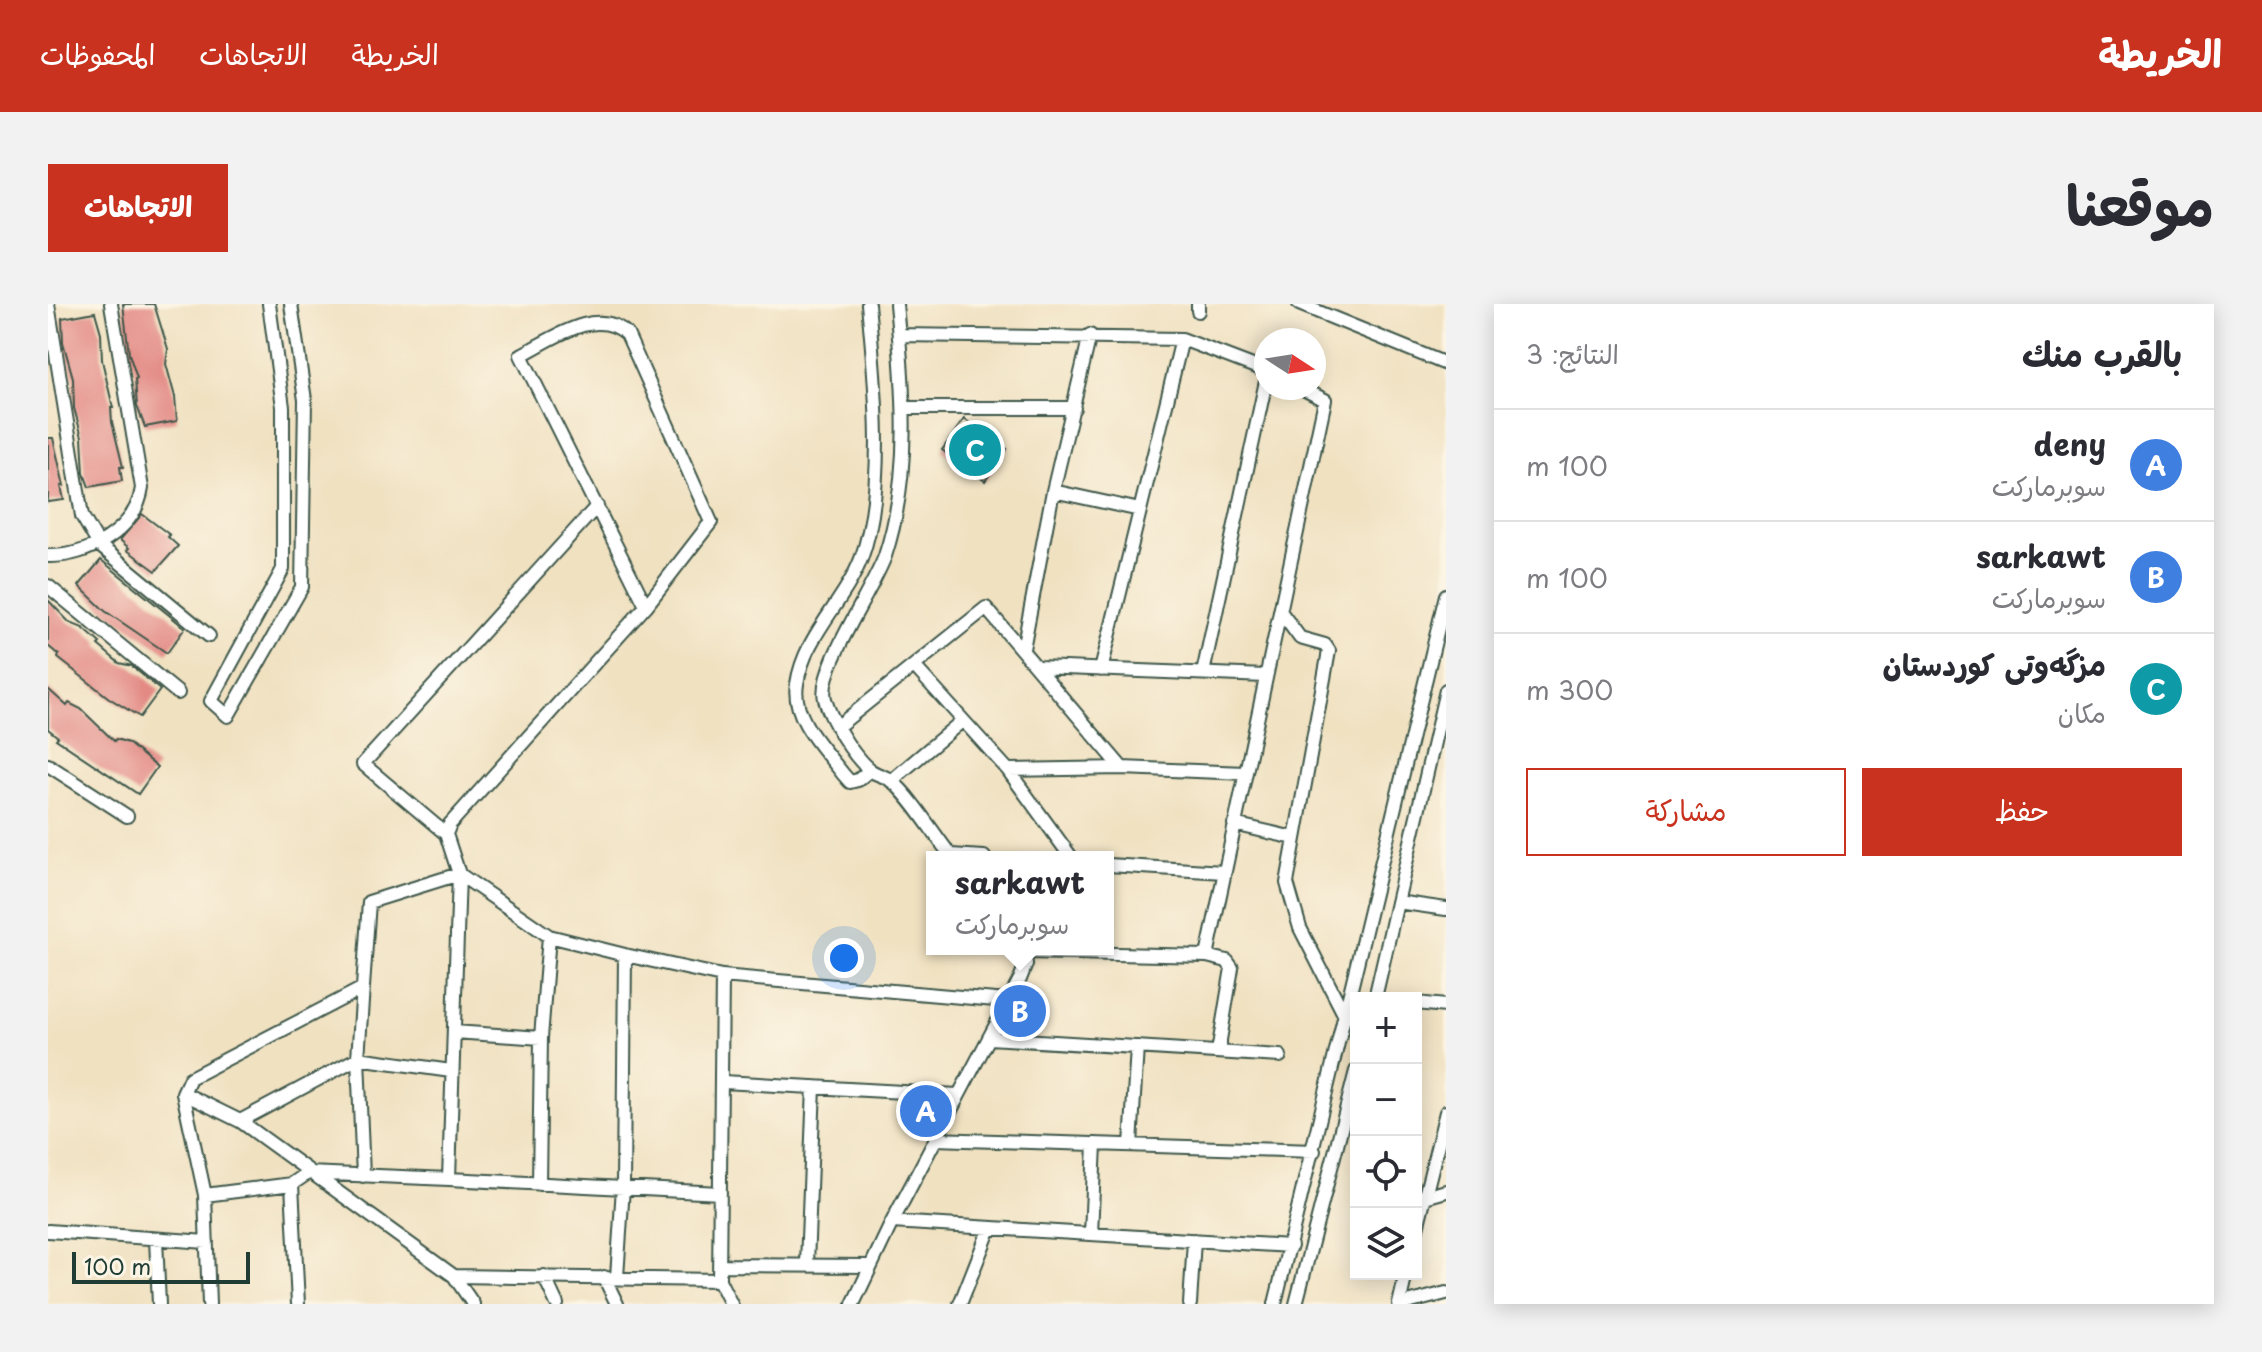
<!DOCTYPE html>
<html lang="ar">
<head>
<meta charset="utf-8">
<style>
	:root { --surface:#fff; --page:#f2f2f3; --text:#2b2b33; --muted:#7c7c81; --line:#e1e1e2; --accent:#c8321e }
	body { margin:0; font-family:"Playpen Sans","Playpen Sans Arabic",sans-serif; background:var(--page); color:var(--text); direction:rtl }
	.controls { position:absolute; right:24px; bottom:24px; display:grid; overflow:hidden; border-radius:0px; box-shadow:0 4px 20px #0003 }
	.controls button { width:72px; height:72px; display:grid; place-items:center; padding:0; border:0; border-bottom:2px solid var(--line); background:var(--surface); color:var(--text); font:40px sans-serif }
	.compass { position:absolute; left:1206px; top:24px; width:72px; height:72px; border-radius:50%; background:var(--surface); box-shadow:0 4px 20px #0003; rotate:102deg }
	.scale { position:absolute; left:24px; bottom:20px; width:178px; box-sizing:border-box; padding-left:8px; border:4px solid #1f3d34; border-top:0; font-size:22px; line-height:28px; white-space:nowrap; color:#1f3d34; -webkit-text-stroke:6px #fcf5e5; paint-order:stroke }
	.you { position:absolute; left:796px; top:654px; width:28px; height:28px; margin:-20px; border:6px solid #fff; border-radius:50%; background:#1a73e8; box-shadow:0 0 0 12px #1a73e833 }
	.badge { display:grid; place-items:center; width:52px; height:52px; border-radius:50%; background:var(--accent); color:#fff; font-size:26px; font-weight:700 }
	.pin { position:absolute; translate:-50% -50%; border:4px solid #fff; box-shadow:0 2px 8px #0006 }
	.popup { position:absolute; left:878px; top:547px; width:188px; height:104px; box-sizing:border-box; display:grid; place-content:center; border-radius:0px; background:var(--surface); filter:drop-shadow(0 2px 6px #0005); font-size:26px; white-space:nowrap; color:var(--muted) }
	.popup b { font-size:30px; color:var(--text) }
	.popup::after { content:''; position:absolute; left:50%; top:100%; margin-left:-16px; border:16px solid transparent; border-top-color:var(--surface) }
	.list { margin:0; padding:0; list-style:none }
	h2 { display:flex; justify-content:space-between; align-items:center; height:104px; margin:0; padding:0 32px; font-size:34px }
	h2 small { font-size:26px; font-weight:400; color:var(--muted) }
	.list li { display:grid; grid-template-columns:52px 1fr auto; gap:24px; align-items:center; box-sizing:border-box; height:112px; padding:0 32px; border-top:2px solid var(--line) }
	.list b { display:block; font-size:30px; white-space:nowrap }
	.list p { margin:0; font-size:26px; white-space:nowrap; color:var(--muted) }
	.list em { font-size:26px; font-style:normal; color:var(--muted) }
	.actions { display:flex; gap:16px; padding:24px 32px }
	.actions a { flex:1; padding:18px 0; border:2px solid var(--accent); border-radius:0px; text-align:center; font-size:28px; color:var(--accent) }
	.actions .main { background:var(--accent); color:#fff }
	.icon { flex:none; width:44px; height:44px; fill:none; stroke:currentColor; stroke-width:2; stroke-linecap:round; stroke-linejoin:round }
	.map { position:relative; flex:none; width:1398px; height:1000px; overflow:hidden; direction:ltr; border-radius:0px }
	header { display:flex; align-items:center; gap:48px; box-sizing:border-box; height:112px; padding:0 40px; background:var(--accent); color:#fff }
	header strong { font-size:38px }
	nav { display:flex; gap:44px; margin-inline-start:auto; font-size:28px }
	.intro { display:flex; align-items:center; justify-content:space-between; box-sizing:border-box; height:192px; padding:0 48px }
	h1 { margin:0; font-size:56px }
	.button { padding:20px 36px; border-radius:0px; background:var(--accent); color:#fff; font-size:28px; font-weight:700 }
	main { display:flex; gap:48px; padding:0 48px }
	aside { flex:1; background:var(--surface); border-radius:0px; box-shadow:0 4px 20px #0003 }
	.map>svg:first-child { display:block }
</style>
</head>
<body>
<header>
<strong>الخريطة</strong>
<nav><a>الخريطة</a><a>الاتجاهات</a><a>المحفوظات</a></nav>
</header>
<div class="intro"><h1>موقعنا</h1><a class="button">الاتجاهات</a></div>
<main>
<aside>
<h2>بالقرب منك<small>النتائج: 3</small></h2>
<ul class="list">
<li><span class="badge" style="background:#3f7fe0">A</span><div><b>deny</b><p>سوبرماركت</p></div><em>100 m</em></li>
<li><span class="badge" style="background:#3f7fe0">B</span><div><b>sarkawt</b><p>سوبرماركت</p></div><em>100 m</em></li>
<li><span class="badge" style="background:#0f9aa8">C</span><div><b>مزگەوتی کوردستان</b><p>مكان</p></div><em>300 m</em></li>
</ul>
<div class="actions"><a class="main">حفظ</a><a>مشاركة</a></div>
</aside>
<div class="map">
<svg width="1398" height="1000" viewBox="0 0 1398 1000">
	<rect width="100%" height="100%" fill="#fcf5e5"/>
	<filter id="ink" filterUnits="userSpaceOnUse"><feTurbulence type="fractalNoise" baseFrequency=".0125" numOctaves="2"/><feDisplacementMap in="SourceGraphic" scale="16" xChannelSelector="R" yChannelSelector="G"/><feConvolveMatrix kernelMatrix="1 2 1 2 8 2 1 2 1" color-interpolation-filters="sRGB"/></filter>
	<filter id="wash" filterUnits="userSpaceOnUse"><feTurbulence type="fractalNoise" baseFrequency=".006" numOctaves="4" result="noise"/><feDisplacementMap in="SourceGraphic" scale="32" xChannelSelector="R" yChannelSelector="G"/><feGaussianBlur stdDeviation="1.8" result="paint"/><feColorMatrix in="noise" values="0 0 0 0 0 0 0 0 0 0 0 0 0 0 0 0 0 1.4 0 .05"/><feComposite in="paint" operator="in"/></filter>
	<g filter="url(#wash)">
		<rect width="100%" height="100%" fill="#f0e1c1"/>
		<g id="blocks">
			<path fill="#e38a85" d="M 75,0 L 106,0 L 120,45 L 118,60 L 127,93 L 129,117 L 97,123 L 89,102 L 87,75 L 89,74 L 81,50 Z
				M 47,8 L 53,29 L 54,56 L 65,104 L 63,104 L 64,118 L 75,163 L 72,163 L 74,177 L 41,183 L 36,169 L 34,133 L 26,104 L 25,74 L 15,38 L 14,14 Z
				M 916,115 L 959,145 L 937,177 L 894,146 Z
				M 0,134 L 5,134 L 16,182 L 13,182 L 16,196 L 0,198 Z
				M 94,210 L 122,231 L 120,233 L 130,242 L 108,267 L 79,246 L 81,244 L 72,236 Z
				M 53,256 L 137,324 L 119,349 L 57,307 L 31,282 Z
				M 0,296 L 22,319 L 35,324 L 52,339 L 50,341 L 71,359 L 84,362 L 112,386 L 92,413 L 61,394 L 10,354 L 11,351 L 0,342 Z
				M 0,385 L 19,402 L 21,399 L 33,405 L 66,437 L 68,435 L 80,439 L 109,463 L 90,490 L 8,435 L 10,433 L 0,425 Z
				M 866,799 L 892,800 L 888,815 L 865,814 Z"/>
		</g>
	</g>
	<g filter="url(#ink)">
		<use href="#blocks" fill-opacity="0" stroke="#3e5649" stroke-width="2"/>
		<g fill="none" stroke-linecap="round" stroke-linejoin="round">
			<defs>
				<path id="minor" d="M 0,0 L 34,212 L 51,241 L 161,332
					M 221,0 L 235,103 L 235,265 L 163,397 L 180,412 L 254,283 L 257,96 L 243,0
					M 820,0 C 827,74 839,185 813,255 C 796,299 756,332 749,380 C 743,414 776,445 795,470 L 802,478 L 810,476 L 822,466
					M 848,0 C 856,84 864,170 837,252 C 825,286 769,366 777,395 C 782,415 806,454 822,466 C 828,471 838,472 844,477 C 865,495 886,531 904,553
					M 1251,0 L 1398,60
					M 1150,7 L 1150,0
					M 851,31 L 1134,35 L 1218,67
					M 857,104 L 1026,104
					M 1005,187 L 1092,206
					M 0,252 C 40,253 88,226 94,184 L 63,0
					M 0,282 L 130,389
					M 1232,307 L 1252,334 L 1277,341 L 1281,347 L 1239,579 L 1252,624 L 1298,714
					M 975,345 L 1005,187 L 1042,31
					M 867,363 L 960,466 L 1023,553
					M 991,363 L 1218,372
					M 1053,366 L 1134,35
					M 1155,369 L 1218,77
					M 789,423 L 938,304 L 1074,464
					M 0,461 L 79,512
					M 960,466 L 1074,464 L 1197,469
					M 843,477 L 914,417
					M 1186,520 L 1246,534
					M 398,530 L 402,520 L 598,302 L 663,218 L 579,30 C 548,1 503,36 473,51 L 598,302
					M 902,551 L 936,553
					M 1060,561 L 1176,568
					M 1349,598 L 1398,605
					M 977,648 L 1159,652 L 1179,657 L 1184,664 L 1170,748
					M 1159,652 L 1277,96 L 1253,84
					M 674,672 L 671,976 L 683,1000
					M 313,685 L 142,774 L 135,789 L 192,817 L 406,972 L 425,1000
					M 1327,694 L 1398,386
					M 1368,699 L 1398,702
					M 406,728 L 493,734
					M 941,734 L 1232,752
					M 675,778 L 910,791
					M 135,789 L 157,891 L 161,1000
					M 192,817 L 310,754 L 403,767
					M 887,835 L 1266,847
					M 1083,841 L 1089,743
					M 315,872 L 310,754 L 321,598 L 411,570 L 501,632 L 577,651 L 674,672 L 959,697
					M 401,875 L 672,889
					M 491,880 L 493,734 L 501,632
					M 157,891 L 244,880
					M 1377,893 L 1398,887
					M 844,918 L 1243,942
					M 0,927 L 159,938
					M 1368,928 L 1398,808
					M 1043,930 L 1047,840
					M 108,935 L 111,1000
					M 759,960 L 766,783
					M 671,961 L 822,962
					M 406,972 L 671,976
					M 496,972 L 509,1000
					M 556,973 L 569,1000
					M 569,973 L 575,883 L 577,651
					M 250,1000 L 244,880 L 260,869 L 401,875 L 411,570 L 398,530 L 315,460 L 549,202
					M 805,1000 L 844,918 L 972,675 L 978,660 L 976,645
					M 912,1000 L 942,924
					M 1142,1000 L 1146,936
					M 1227,1000 L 1398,291
					M 1248,1000 L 1308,767
					M 1351,1000 L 1358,970
					M 1355,1000 L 1398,989"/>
			</defs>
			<use href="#minor" stroke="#3e5649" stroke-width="16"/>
			<use href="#minor" stroke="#fff" stroke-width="12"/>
		</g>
	</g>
</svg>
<div class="controls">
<button>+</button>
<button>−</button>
<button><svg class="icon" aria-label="locate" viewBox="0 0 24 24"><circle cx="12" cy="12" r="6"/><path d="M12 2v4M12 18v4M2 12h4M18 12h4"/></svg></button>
<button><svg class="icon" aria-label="layers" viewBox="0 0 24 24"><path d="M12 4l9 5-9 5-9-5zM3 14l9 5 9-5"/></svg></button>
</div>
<svg class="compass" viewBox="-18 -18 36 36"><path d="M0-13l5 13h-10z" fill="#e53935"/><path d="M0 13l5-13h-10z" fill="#7c7c81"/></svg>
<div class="scale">100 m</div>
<div class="you"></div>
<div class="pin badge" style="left:878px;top:807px;background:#3f7fe0">A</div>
<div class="pin badge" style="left:972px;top:707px;background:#3f7fe0">B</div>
<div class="popup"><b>sarkawt</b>سوبرماركت</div>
<div class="pin badge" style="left:927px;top:146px;background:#0f9aa8">C</div>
</div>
</main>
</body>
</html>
